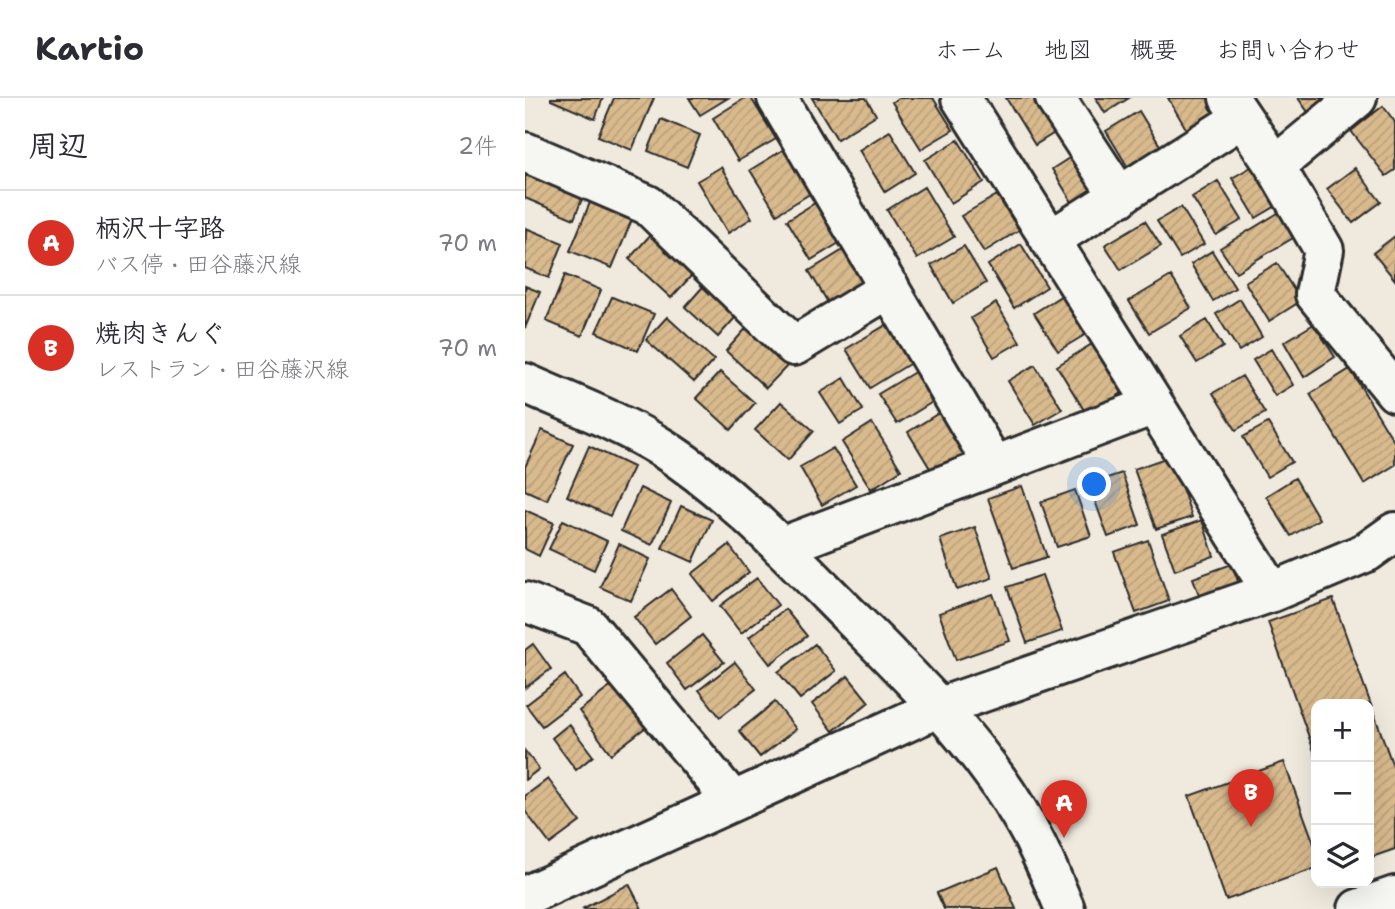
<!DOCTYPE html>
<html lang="ja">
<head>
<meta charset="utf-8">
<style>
	:root { --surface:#fff; --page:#f7f7f7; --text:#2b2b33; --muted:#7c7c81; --line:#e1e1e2; --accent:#d93025 }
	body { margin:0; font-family:"Shantell Sans","Klee One",sans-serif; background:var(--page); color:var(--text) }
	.controls { position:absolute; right:21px; bottom:21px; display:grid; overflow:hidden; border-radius:14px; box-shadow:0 7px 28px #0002 }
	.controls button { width:63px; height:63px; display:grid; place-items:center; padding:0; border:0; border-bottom:2px solid var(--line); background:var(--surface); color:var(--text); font:35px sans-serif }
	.you { position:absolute; left:570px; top:387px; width:24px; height:24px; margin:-18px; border:5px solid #fff; border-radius:50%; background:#1a73e8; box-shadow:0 0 0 10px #1a73e833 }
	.badge { display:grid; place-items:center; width:46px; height:46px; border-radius:50%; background:var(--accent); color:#fff; font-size:23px; font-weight:700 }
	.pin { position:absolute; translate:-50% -58px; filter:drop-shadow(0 2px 4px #0008) }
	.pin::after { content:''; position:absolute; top:37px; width:24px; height:21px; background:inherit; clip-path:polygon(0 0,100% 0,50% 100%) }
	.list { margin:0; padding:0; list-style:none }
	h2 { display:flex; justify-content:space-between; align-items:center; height:91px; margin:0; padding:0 28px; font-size:30px }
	h2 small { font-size:23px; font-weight:400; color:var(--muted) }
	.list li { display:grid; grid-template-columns:46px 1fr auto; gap:21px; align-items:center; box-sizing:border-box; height:105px; padding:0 28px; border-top:2px solid var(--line) }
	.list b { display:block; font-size:26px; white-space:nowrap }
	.list p { margin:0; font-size:23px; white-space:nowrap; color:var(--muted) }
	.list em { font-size:23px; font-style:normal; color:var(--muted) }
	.icon { flex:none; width:38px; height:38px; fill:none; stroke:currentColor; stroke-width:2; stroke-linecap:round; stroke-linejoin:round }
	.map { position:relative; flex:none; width:870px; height:811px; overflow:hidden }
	header { display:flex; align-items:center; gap:42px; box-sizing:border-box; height:98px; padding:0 35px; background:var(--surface); border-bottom:2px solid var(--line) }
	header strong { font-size:33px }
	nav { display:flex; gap:38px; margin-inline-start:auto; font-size:24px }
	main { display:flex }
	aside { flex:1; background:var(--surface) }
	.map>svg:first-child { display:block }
</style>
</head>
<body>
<header>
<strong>Kartio</strong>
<nav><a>ホーム</a><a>地図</a><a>概要</a><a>お問い合わせ</a></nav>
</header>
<main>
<aside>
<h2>周辺<small>2件</small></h2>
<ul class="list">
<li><span class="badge">A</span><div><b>柄沢十字路</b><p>バス停 · 田谷藤沢線</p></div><em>70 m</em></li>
<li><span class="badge">B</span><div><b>焼肉きんぐ</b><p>レストラン · 田谷藤沢線</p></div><em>70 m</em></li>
</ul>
</aside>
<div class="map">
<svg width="870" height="811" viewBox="0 0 870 811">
	<defs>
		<pattern id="building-hatch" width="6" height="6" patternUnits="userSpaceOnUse" patternTransform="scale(1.75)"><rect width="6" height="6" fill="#d9ba8d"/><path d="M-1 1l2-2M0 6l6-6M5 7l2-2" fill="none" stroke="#baa07a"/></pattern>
	</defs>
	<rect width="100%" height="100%" fill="#f0eade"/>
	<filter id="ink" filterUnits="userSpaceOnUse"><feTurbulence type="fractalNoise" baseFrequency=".0143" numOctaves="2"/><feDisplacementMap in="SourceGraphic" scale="14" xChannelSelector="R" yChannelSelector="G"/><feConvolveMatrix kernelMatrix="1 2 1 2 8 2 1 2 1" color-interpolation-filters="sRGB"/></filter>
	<g filter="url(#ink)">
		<path fill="url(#building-hatch)" stroke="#2b2b2b" stroke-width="2" d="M 26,0 L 78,0 L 70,21 L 26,2 Z
			M 89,0 L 129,0 L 107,52 L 73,38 Z
			M 164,0 L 203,0 L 175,17 Z
			M 220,0 L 226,0 L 251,41 L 213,63 L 188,20 Z
			M 287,0 L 341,0 L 351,17 L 312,41 Z
			M 374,0 L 408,0 L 428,32 L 396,51 L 367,4 Z
			M 481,0 L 521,0 L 539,29 L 510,47 Z
			M 571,0 L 604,0 L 580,15 Z
			M 643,0 L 689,0 L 697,14 L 663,34 Z
			M 773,0 L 802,0 L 783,14 Z
			M 858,8 L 870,24 L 870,72 L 861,78 L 826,33 Z
			M 614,13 L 637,51 L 604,71 L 581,33 Z
			M 136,21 L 175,37 L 162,69 L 123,53 Z
			M 365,33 L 390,75 L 360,94 L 334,52 Z
			M 433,42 L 459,84 L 426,105 L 400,62 Z
			M 261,50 L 288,94 L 252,116 L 225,72 Z
			M 549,57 L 573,95 L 550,109 L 527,71 Z
			M 733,65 L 758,104 L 731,120 L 707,80 Z
			M 5,68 L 61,91 L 49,121 L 0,100 L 0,80 Z
			M 196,69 L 227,120 L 203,135 L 172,83 Z
			M 830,70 L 856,104 L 828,125 L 802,91 Z
			M 693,83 L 717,122 L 691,137 L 667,99 Z
			M 399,89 L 429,139 L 392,161 L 362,112 Z
			M 472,97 L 494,132 L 459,154 L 436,118 Z
			M 66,102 L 108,119 L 87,170 L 45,153 Z
			M 295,102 L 319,142 L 286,162 L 262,122 Z
			M 656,109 L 679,146 L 655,160 L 632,123 Z
			M 758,112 L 773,137 L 711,174 L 695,150 Z
			M 620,123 L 636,148 L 596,172 L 580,147 Z
			M 134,127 L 177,166 L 146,200 L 104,161 Z
			M 1,130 L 38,145 L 24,180 L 0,170 Z
			M 870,138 L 870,182 L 848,155 Z
			M 496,146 L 522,189 L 489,210 L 463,167 Z
			M 439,148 L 461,185 L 428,205 L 406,167 Z
			M 320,151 L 343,189 L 307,211 L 284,173 Z
			M 687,153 L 710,190 L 688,203 L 666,166 Z
			M 752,165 L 776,203 L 744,223 L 720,184 Z
			M 40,177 L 76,192 L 57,238 L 21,223 Z
			M 646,178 L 666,210 L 624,235 L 604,203 Z
			M 183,183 L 216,213 L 193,239 L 160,209 Z
			M 0,188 L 15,194 L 0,230 Z
			M 539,196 L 563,235 L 533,253 L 509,215 Z
			M 87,199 L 129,216 L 113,253 L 71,234 Z
			M 715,201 L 737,239 L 714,253 L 691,216 Z
			M 471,205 L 495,244 L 469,259 L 446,220 Z
			M 142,219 L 189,262 L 169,284 L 121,242 Z
			M 682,222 L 698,249 L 672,265 L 655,238 Z
			M 366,224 L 389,263 L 345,290 L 321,251 Z
			M 789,226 L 810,259 L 779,279 L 759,244 Z
			M 224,227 L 265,265 L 241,290 L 201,253 Z
			M 567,246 L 597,295 L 562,317 L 532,268 Z
			M 746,251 L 768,287 L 750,298 L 728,262 Z
			M 510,267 L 537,311 L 510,327 L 483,283 Z
			M 398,269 L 417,298 L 372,326 L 353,296 Z
			M 825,271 L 870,345 L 870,367 L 839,386 L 785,296 Z
			M 195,274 L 230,305 L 206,332 L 171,300 Z
			M 717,278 L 740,315 L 711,332 L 688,295 Z
			M 319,280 L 338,312 L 315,326 L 295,295 Z
			M 256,304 L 289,333 L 263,362 L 230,332 Z
			M 422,310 L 448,353 L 409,377 L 383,334 Z
			M 347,325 L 376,372 L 346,391 L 317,344 Z
			M 743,325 L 767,364 L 742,379 L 718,339 Z
			M 17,332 L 48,346 L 22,402 L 0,392 L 0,369 Z
			M 64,348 L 108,369 L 85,418 L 42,398 Z
			M 308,350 L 331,387 L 297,407 L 275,369 Z
			M 646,358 L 667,419 L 631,431 L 609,371 Z
			M 597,375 L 615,427 L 583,439 L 564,386 Z
			M 770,380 L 794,421 L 766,438 L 741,398 Z
			M 497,388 L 522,459 L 488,470 L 463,400 Z
			M 115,390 L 146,405 L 127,447 L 96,433 Z
			M 550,392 L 566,438 L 532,449 L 516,404 Z
			M 156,408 L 187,422 L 168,464 L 137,450 Z
			M 0,412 L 29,425 L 14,458 L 0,451 Z
			M 38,422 L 82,443 L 69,472 L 24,451 Z
			M 677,422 L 689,458 L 650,472 L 637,436 Z
			M 450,429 L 467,480 L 432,492 L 415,441 Z
			M 623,442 L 644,503 L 611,515 L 589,454 Z
			M 94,446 L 125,461 L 106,503 L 75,489 Z
			M 204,447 L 224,474 L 188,503 L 167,476 Z
			M 707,466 L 716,492 L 677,505 L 668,480 Z
			M 517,477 L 537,533 L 502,545 L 482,489 Z
			M 232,480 L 253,507 L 216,535 L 195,508 Z
			M 146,491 L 166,518 L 130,546 L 109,519 Z
			M 468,496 L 485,543 L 431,562 L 414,515 Z
			M 808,501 L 870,674 L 870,751 L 844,760 L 844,606 L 791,606 L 791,659 L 743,524 Z
			M 260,511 L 282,538 L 245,566 L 224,539 Z
			M 177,537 L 199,564 L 162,592 L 142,565 Z
			M 8,546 L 26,571 L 0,590 L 0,552 Z
			M 290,546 L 311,573 L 275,601 L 253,574 Z
			M 210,564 L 231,591 L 195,619 L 174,592 Z
			M 40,577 L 55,599 L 17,628 L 1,607 Z
			M 323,578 L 344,604 L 308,633 L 287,606 Z
			M 89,586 L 121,629 L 86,656 L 54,613 Z
			M 250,604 L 271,631 L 235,659 L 214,633 Z
			M 44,626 L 68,658 L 51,672 L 27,640 Z
			M 0,653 L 14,671 L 0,682 Z
			M 759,664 L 791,751 L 791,770 L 701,802 L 664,698 Z
			M 23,681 L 55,724 L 25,746 L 0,713 L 0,698 Z
			M 473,769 L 491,811 L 419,811 L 412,795 Z
			M 104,786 L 117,811 L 57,811 Z"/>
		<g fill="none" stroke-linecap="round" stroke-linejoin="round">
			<defs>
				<path id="street" d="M 252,0 L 469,368
					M 436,0 L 747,494
					M 530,0 L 595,99
					M 704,0 L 750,68 L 799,152 L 790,196 L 870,294
					M 0,54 L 123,107 L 269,248 L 365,190
					M 750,68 L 832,0
					M 525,142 L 717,20
					M 256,449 L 629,307
					M 0,504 L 63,528 L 208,703
					M 0,798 L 415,609 L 747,494 L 842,454 L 870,434"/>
				<path id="secondary" d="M 0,285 C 47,306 96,324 139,351 C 202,392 254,446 306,499 C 373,567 445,633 494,715 C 513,746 526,778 540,811
					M 833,811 L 870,798"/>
			</defs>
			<use href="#street" stroke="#2b2b2b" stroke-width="44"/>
			<use href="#secondary" stroke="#2b2b2b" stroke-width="44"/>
			<use href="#street" stroke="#f6f6f2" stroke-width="38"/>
			<use href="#secondary" stroke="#f6f6f2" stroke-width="38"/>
		</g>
	</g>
</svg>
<div class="controls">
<button>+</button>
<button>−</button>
<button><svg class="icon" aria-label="layers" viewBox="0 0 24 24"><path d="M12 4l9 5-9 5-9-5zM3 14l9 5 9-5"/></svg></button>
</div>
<div class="you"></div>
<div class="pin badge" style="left:539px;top:740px">A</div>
<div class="pin badge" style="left:726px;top:729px">B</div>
</div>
</main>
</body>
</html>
